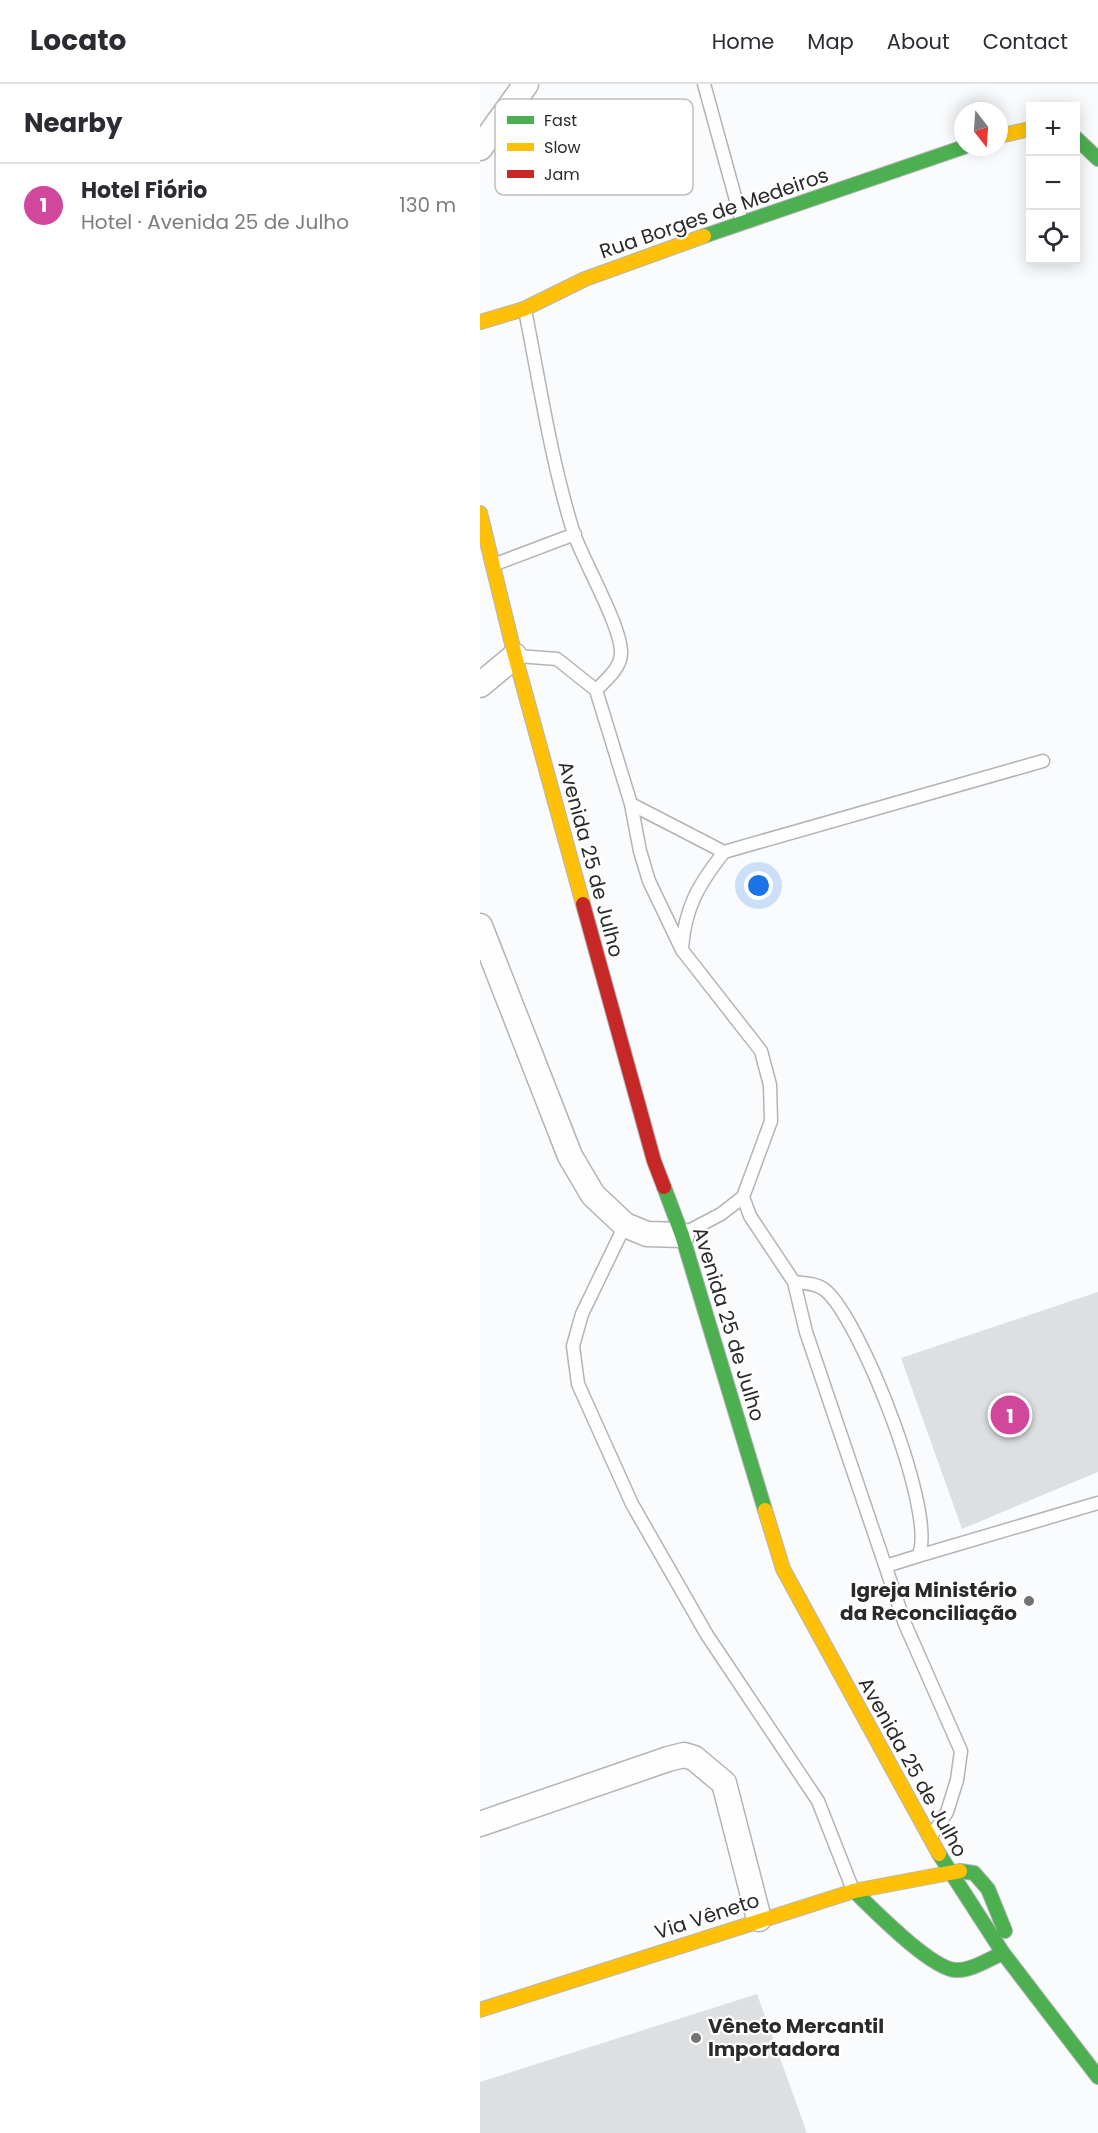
<!DOCTYPE html>
<html lang="en">
<head>
<meta charset="utf-8">
<style>
	:root { --surface:#fff; --page:#f2f2f3; --text:#2b2b33; --muted:#7c7c81; --line:#e1e1e2; --accent:#ea580c }
	body { margin:0; font-family:Poppins,sans-serif; background:var(--page); color:var(--text) }
	.controls { position:absolute; right:18px; top:18px; display:grid; overflow:hidden; border-radius:0px; box-shadow:0 3px 15px #0003 }
	.controls button { width:54px; height:54px; display:grid; place-items:center; padding:0; border:0; border-bottom:2px solid var(--line); background:var(--surface); color:var(--text); font:30px sans-serif }
	.compass { position:absolute; left:474px; top:18px; width:54px; height:54px; border-radius:50%; background:var(--surface); box-shadow:0 3px 15px #0003; rotate:163deg }
	.you { position:absolute; left:279px; top:802px; width:21px; height:21px; margin:-15px; border:4px solid #fff; border-radius:50%; background:#1a73e8; box-shadow:0 0 0 9px #1a73e833 }
	.badge { display:grid; place-items:center; width:39px; height:39px; border-radius:50%; background:var(--accent); color:#fff; font-size:20px; font-weight:700 }
	.pin { position:absolute; translate:-50% -50%; border:3px solid #fff; box-shadow:0 2px 6px #0006 }
	.list { margin:0; padding:0; list-style:none }
	h2 { display:flex; justify-content:space-between; align-items:center; height:78px; margin:0; padding:0 24px; font-size:26px }
	h2 small { font-size:20px; font-weight:400; color:var(--muted) }
	.list li { display:grid; grid-template-columns:39px 1fr auto; gap:18px; align-items:center; box-sizing:border-box; height:84px; padding:0 24px; border-top:2px solid var(--line) }
	.list b { display:block; font-size:22px; white-space:nowrap }
	.list p { margin:0; font-size:20px; white-space:nowrap; color:var(--muted) }
	.list em { font-size:20px; font-style:normal; color:var(--muted) }
	.icon { flex:none; width:33px; height:33px; fill:none; stroke:currentColor; stroke-width:2; stroke-linecap:round; stroke-linejoin:round }
	.map { position:relative; flex:none; width:618px; height:2049px; overflow:hidden }
	header { display:flex; align-items:center; gap:36px; box-sizing:border-box; height:84px; padding:0 30px; background:var(--surface); border-bottom:2px solid var(--line) }
	header strong { font-size:28px }
	nav { display:flex; gap:33px; margin-inline-start:auto; font-size:21px }
	main { display:flex }
	aside { flex:1; background:var(--surface) }
	.map>svg:first-child { display:block }
</style>
</head>
<body>
<header>
<strong>Locato</strong>
<nav><a>Home</a><a>Map</a><a>About</a><a>Contact</a></nav>
</header>
<main>
<aside>
<h2>Nearby<small></small></h2>
<ul class="list">
<li><span class="badge" style="background:#d1479c">1</span><div><b>Hotel Fiório</b><p>Hotel · Avenida 25 de Julho</p></div><em>130 m</em></li>
</ul>
</aside>
<div class="map">
<svg width="618" height="2049" viewBox="0 0 618 2049">
	<rect width="100%" height="100%" fill="#f9fbfd"/>
	<path fill="#dedfe1" d="M 618,1208 L 618,1388 L 482,1445 L 421,1274 Z
		M 277,1910 L 327,2049 L 0,2049 L 0,1998 Z"/>
	<g fill="none" stroke-linecap="round" stroke-linejoin="round">
		<defs>
			<path id="lane" d="M 224,0 L 262,138
				M 45,226 C 60,301 71,377 94,450 C 104,478 142,544 141,569 C 141,584 126,596 116,606
				M 13,481 L 95,450
				M 38,572 L 77,575 L 116,606 L 151,720 L 160,767 L 169,797 L 202,866 L 281,967 L 290,1001 L 291,1037 L 263,1113 L 270,1132 L 314,1198 L 326,1248 L 425,1540 L 481,1667 L 477,1696 L 467,1728 L 452,1751
				M 151,720 L 244,768
				M 202,864 C 205,823 219,800 244,768 L 563,677
				M 145,1141 L 102,1230 L 93,1262 L 98,1300 L 152,1420 L 227,1551 L 338,1717 L 373,1806
				M 203,1150 L 241,1130 L 263,1113
				M 314,1198 C 324,1199 336,1199 345,1206 C 380,1234 459,1434 438,1472 L 406,1482
				M 438,1472 L 618,1419"/>
			<path id="street" d="M 0,64 L 46,0
				M 0,601 L 35,572
				M 0,842 L 90,1072 L 113,1111 L 145,1141 L 167,1150 L 202,1151
				M 0,1740 L 188,1675 L 204,1671 L 214,1674 L 244,1699 L 279,1835"/>
			<path id="fast" d="M 596,54 L 618,75
				M 224,152 L 484,63
				M 184,1103 L 202,1151 L 285,1426
				M 459,1770 L 523,1869 L 618,1993
				M 480,1787 L 494,1789 L 508,1805 L 525,1847
				M 374,1807 C 394,1826 449,1883 475,1886 C 491,1887 509,1875 523,1869"/>
			<path id="slow" d="M 519,52 L 550,45
				M 0,238 L 44,225 L 105,195 L 224,152
				M 0,429 L 35,572 L 103,820
				M 285,1426 L 303,1485 L 459,1770
				M 0,1926 L 374,1807 L 480,1787"/>
			<path id="jam" d="M 103,820 L 174,1077 L 184,1103"/>
		</defs>
		<use href="#lane" stroke="#b3b4b6" stroke-width="15"/>
		<use href="#street" stroke="#b3b4b6" stroke-width="27"/>
		<use href="#fast" stroke="#b3b4b6" stroke-width="16"/>
		<use href="#slow" stroke="#b3b4b6" stroke-width="16"/>
		<use href="#jam" stroke="#b3b4b6" stroke-width="16"/>
		<use href="#lane" stroke="#fefeff" stroke-width="12"/>
		<use href="#street" stroke="#fefeff" stroke-width="24"/>
		<use href="#fast" stroke="#4caf50" stroke-width="14"/>
		<use href="#slow" stroke="#ffc107" stroke-width="14"/>
		<use href="#jam" stroke="#c62828" stroke-width="14"/>
	</g>
	<g fill="#727375" stroke="#fff" stroke-width="2">
		<circle cx="549" cy="1517" r="6"/>
		<circle cx="216" cy="1954" r="6"/>
	</g>
	<g text-anchor="middle" stroke-width="4.5" stroke-linejoin="round" paint-order="stroke">
		<g font-size="20" fill="#2a2a2c" stroke="#fff">
			<text transform="translate(234 129) rotate(-19)" y="7">Rua Borges de Medeiros</text>
			<text transform="translate(111 775) rotate(75)" y="7">Avenida 25 de Julho</text>
			<text transform="translate(249 1240) rotate(73)" y="7">Avenida 25 de Julho</text>
			<text transform="translate(433 1683) rotate(61)" y="7">Avenida 25 de Julho</text>
			<text transform="translate(227 1832) rotate(-18)" y="7">Via Vêneto</text>
		</g>
		<g font-size="20" font-weight="bold" fill="#2a2a2c" stroke="#fff" text-anchor="end">
			<text x="537" y="1513">Igreja Ministério<tspan x="537" dy="23">da Reconciliação</tspan></text>
			<text x="228" y="1949" text-anchor="start">Vêneto Mercantil<tspan x="228" dy="23">Importadora</tspan></text>
		</g>
	</g>
	<rect x="15" y="15" width="198" height="96" rx="9" fill="#fff" stroke="#bfbfc0" stroke-width="1.5"/>
	<rect x="27" y="32" width="27" height="8" fill="#4caf50"/>
	<rect x="27" y="59" width="27" height="8" fill="#ffc107"/>
	<rect x="27" y="86" width="27" height="8" fill="#c62828"/>
	<g font-size="16" fill="#2a2a2c">
		<text x="64" y="42">Fast</text>
		<text x="64" y="69">Slow</text>
		<text x="64" y="96">Jam</text>
	</g>
</svg>
<div class="controls">
<button>+</button>
<button>−</button>
<button><svg class="icon" aria-label="locate" viewBox="0 0 24 24"><circle cx="12" cy="12" r="6"/><path d="M12 2v4M12 18v4M2 12h4M18 12h4"/></svg></button>
</div>
<svg class="compass" viewBox="-18 -18 36 36"><path d="M0-13l5 13h-10z" fill="#e53935"/><path d="M0 13l5-13h-10z" fill="#7c7c81"/></svg>
<div class="you"></div>
<div class="pin badge" style="left:530px;top:1331px;background:#d1479c">1</div>
</div>
</main>
</body>
</html>
